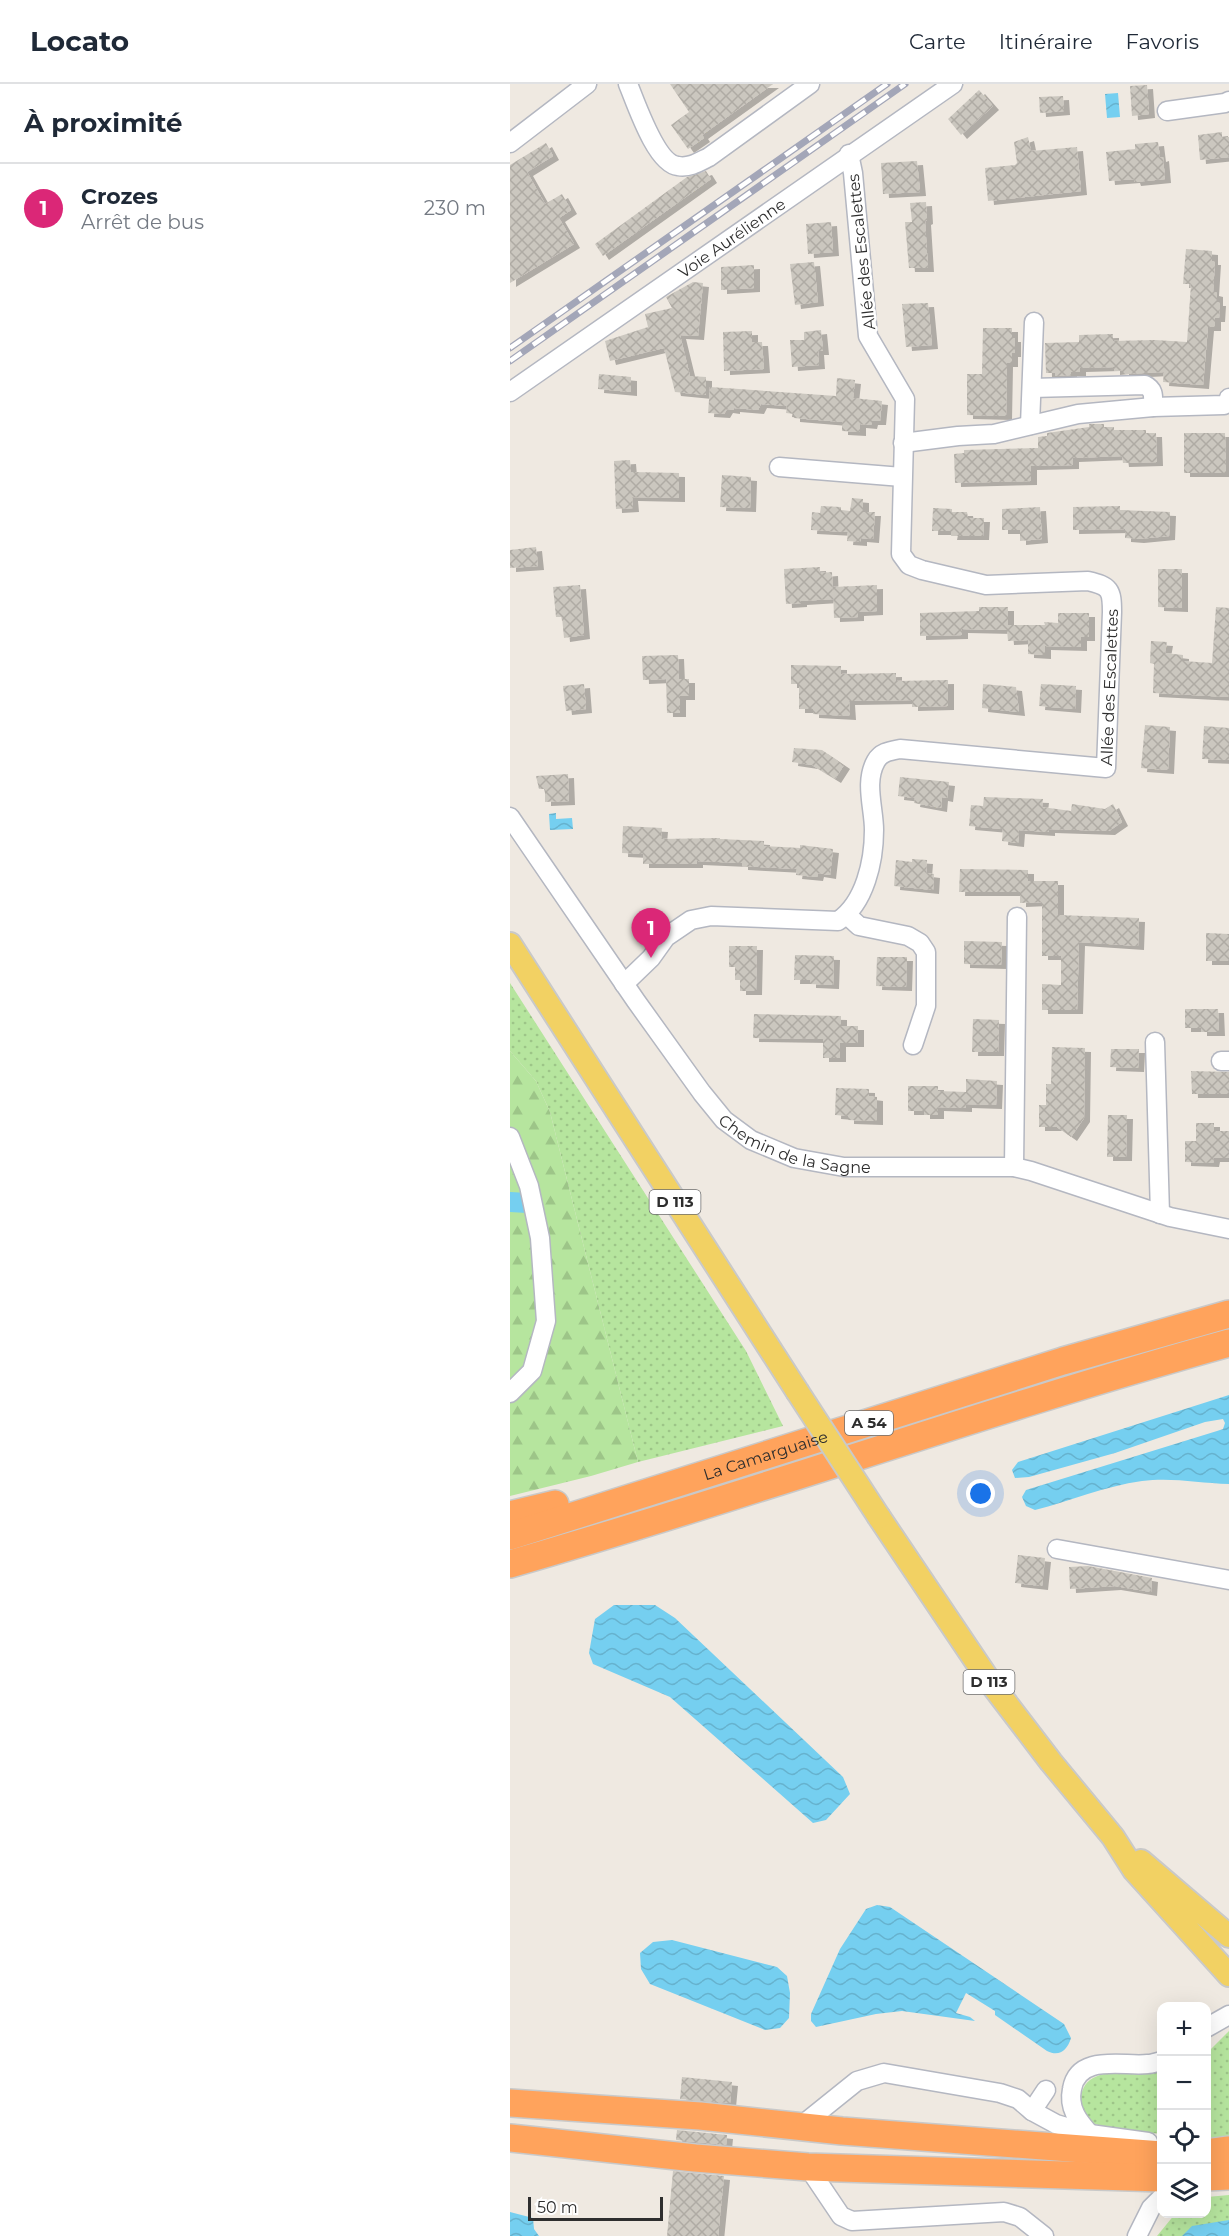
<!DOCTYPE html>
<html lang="fr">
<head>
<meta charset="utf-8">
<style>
	:root { --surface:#fff; --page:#f6f6f7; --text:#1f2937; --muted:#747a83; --line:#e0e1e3; --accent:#db2777 }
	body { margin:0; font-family:Montserrat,sans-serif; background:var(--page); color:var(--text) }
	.controls { position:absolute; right:18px; bottom:18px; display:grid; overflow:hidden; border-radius:12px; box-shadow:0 6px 24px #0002 }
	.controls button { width:54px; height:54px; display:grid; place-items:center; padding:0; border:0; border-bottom:2px solid var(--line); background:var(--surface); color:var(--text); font:30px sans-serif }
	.scale { position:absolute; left:18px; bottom:15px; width:135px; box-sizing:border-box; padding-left:6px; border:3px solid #2e2e2e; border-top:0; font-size:16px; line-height:21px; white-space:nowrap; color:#2e2e2e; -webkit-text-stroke:4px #fff; paint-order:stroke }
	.you { position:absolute; left:471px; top:1410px; width:21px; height:21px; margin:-15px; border:4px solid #fff; border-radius:50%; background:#1a73e8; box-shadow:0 0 0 9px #1a73e833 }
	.badge { display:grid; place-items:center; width:39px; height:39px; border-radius:50%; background:var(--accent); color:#fff; font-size:20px; font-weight:700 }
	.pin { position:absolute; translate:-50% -50px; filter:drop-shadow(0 2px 3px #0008) }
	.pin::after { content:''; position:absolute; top:32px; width:21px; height:18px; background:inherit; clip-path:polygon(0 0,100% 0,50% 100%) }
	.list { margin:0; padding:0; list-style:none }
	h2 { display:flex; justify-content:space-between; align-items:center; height:78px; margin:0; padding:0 24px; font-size:26px }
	h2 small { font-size:20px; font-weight:400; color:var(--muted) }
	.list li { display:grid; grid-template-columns:39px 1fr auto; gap:18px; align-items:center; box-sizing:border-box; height:90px; padding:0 24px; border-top:2px solid var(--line) }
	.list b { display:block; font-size:22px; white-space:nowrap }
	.list p { margin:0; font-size:20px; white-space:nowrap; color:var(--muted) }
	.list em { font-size:20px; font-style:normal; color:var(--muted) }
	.icon { flex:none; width:33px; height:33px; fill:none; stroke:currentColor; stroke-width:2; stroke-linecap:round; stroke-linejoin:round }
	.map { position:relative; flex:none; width:719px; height:2152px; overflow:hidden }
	header { display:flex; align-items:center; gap:36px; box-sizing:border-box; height:84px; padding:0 30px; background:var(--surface); border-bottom:2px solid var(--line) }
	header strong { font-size:28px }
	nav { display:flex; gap:33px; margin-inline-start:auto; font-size:21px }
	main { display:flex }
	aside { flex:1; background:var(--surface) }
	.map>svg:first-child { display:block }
</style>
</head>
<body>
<header>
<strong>Locato</strong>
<nav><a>Carte</a><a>Itinéraire</a><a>Favoris</a></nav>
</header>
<main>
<aside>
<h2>À proximité<small></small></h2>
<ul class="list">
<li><span class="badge">1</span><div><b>Crozes</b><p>Arrêt de bus</p></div><em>230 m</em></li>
</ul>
</aside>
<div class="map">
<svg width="719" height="2152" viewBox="0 0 719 2152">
	<defs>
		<pattern id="grass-dots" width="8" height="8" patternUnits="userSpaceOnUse" patternTransform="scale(1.5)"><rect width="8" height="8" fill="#b6e59e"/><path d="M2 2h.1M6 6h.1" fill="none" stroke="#9dc588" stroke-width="1.8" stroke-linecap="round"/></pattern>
		<pattern id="forest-firs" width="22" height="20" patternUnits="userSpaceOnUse" patternTransform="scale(1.5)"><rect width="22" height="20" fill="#b6e59e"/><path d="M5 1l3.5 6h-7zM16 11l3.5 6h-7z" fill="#9dc588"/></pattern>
		<pattern id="water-waves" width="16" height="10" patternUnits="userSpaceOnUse" patternTransform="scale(1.5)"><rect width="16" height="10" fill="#75cff0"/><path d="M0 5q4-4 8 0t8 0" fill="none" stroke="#66b2ce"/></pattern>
		<pattern id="building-cross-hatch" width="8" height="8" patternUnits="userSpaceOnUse" patternTransform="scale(1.5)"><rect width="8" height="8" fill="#cbc7bf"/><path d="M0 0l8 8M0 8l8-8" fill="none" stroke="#afaba4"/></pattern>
		<filter id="shadow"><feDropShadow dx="6" dy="4" stdDeviation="0" flood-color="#0004"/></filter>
	</defs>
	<rect width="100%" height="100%" fill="#efe9e1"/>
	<path fill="url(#grass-dots)" d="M 0,899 L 236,1267 L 273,1342 L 128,1378 L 40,1028 L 26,997 L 0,967 Z
		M 719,1947 L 719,2054 L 697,2056 L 697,1969 Z
		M 651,1988 L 651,2050 C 637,2048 593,2045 583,2039 C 575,2033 570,2026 571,2016 C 571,1979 626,1989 651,1988 Z
		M 719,2111 L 719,2152 L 647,2152 L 665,2130 L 696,2130 L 697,2113 Z"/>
	<path fill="url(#forest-firs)" d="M 0,967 L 26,997 L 40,1028 L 128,1378 L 81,1392 L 0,1412 Z"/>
	<path fill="url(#water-waves)" d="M 608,9 L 610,33 L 597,34 L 595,10 Z
		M 46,729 L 46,735 L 62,734 L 63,745 L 40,746 L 39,730 Z
		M 719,1311 L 719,1400 C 689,1399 661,1393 632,1397 C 595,1402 560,1417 525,1426 L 516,1422 L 512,1413 L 516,1406 L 707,1347 L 713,1345 L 715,1339 L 713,1335 L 695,1338 L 605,1369 L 519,1393 L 505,1394 L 502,1386 L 508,1378 Z
		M 104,1521 L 145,1521 L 165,1534 L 333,1693 L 340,1710 L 316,1736 L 303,1739 L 160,1613 L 83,1580 L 79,1569 L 85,1535 Z
		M 367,1821 L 380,1823 L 554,1940 L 561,1954 C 557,1967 549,1973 537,1967 L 485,1931 L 485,1927 L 456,1909 L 446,1929 L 460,1933 L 465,1937 L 392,1927 L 366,1930 L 306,1943 L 301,1937 L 301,1930 L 330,1865 L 356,1825 Z
		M 162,1856 L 267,1883 L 277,1892 L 280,1909 L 279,1934 L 270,1944 L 255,1946 L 140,1900 L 131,1885 L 130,1869 L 143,1858 Z
		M 0,2128 L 23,2134 L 24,2145 L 29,2152 L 0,2152 Z
		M 719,2136 L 719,2152 L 672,2152 L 682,2142 Z"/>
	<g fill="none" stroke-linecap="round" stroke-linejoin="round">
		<path stroke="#75cff0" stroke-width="20" d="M 0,1118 L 17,1119"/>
	</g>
	<path fill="url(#building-cross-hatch)" filter="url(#shadow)" d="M 160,0 L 263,0 L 192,51 L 194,54 L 178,65 L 161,41 L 179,28 Z
		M 637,1 L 639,30 L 622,32 L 620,2 Z
		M 469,6 L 483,22 L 451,51 L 438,35 Z
		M 553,12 L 554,27 L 530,29 L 529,13 Z
		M 712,48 L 712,53 L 719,53 L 719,73 L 690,76 L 688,51 Z
		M 518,53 L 521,67 L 567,63 L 571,107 L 478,117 L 475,84 L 505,81 L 507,79 L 504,58 Z
		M 648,58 L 650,74 L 653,73 L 655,95 L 625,98 L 624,95 L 599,97 L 596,68 L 625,65 L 625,60 Z
		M 36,59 L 43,72 L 17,88 L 35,120 L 52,110 L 61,126 L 49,134 L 64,160 L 0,199 L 0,81 Z
		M 407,77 L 410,108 L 373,110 L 371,79 Z
		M 196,87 L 201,95 L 93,172 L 85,160 L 177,93 Z
		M 416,118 L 417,136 L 415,137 L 418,184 L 399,184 L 395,138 L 402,138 L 400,119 Z
		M 321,138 L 323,168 L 298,170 L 296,140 Z
		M 676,165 L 702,167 L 702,177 L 705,177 L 703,208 L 707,209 L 707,218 L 710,218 L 709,234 L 705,234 L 705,243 L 698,243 L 693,301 L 653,298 L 654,288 L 613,290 L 613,286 L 604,287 L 604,283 L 570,284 L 570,288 L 561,288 L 561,291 L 545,292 L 545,289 L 536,289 L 535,259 L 569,258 L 569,251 L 603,250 L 603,257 L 645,256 L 677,258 L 681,200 L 673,200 Z
		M 304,178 L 308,218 L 285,221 L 280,180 Z
		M 244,181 L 244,204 L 211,206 L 211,183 Z
		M 183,198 L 193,199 L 188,252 L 170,251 L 180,292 L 196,293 L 196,311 L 165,308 L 154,264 L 100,277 L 95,257 L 138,243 L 135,230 L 162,224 L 156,213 Z
		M 418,219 L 422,261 L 396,263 L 392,220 Z
		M 473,244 L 502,244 L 502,254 L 505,254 L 505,269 L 502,269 L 502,279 L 497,279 L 496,332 L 457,331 L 457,290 L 472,290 Z
		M 311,246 L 313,267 L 308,267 L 309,281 L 282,283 L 280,256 L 294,256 L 294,248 Z
		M 242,247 L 242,258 L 252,258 L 254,285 L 214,287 L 213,248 Z
		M 89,290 L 121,293 L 121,308 L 88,305 Z
		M 327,294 L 345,296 L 343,314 L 372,317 L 370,337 L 362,337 L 361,341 L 350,340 L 350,348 L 332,347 L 332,338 L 284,334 L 284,330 L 276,329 L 277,322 L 251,320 L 248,326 L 224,324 L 224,326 L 217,325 L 214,330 L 198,329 L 200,303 L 326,312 Z
		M 579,340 L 594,340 L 594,343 L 604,343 L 604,346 L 636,346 L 636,349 L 646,349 L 647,378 L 613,379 L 612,372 L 563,374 L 563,381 L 521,382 L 521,397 L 445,399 L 444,370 L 454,369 L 454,366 L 528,364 L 528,353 L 537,352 L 537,349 L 579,343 Z
		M 674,349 L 715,349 L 716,389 L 674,389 Z
		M 120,376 L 121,388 L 169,389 L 169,414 L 122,413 L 123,424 L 106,425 L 104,377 Z
		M 212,391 L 241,393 L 240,424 L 210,423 Z
		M 342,414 L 353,415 L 353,428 L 365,428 L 363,455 L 351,454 L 351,458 L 337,457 L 338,448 L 301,446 L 302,428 L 310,429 L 311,422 L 331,423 L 331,426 L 340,427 Z
		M 610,422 L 610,426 L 660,428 L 659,452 L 628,455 L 615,454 L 615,445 L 563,446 L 563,423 Z
		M 530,423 L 532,455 L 510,457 L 510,446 L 492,446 L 492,425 Z
		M 423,424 L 442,425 L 442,428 L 457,428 L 458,434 L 474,434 L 473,452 L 441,452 L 442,447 L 422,447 Z
		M 26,463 L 28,482 L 0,484 L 0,466 Z
		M 310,483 L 310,489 L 322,488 L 323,515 L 291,517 L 291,519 L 276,520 L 274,485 Z
		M 648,485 L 672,485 L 672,524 L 648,523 Z
		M 70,501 L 74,551 L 54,554 L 52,533 L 46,533 L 43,503 Z
		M 367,501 L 367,527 L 348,528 L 348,533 L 324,534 L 323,503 Z
		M 469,523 L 498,523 L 498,541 L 535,541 L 534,538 L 548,539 L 548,529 L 579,529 L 579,553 L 571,553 L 571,563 L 535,562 L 535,571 L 518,570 L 518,556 L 498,557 L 497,546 L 452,545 L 452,551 L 410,552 L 410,529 L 469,527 Z
		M 706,523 L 719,524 L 719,613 L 643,609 L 644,580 L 640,579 L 641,557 L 657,558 L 655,569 L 673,571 L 673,577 L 702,579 Z
		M 168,571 L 169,595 L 179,595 L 179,612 L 170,612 L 170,629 L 157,629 L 156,595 L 133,596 L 132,572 Z
		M 281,581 L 331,582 L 331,590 L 386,589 L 386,597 L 438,596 L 438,622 L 402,623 L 402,616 L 339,617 L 340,632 L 303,630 L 303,625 L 289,625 L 289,600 L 281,600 Z
		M 74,600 L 76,625 L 56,627 L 53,602 Z
		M 473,600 L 506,603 L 509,628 L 472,624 Z
		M 531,600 L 566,602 L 565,625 L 529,622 Z
		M 635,641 L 660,643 L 658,686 L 631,684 Z
		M 694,642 L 719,644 L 719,676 L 692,675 Z
		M 284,664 L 312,666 L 334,681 L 325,695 L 302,681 L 282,678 Z
		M 58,690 L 59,717 L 35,718 L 35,705 L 29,705 L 26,692 Z
		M 390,693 L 439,698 L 437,714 L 432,713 L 431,724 L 404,719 L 405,714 L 388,712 Z
		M 474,713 L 533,715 L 532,723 L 561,727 L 562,720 L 595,725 L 603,720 L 612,738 L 599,747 L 539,745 L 539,748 L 509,746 L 508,759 L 492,757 L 493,745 L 459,742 L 461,721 L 473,722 Z
		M 113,742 L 152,744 L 151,755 L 210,754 L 210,755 L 254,757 L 254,762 L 290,764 L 290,761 L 323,765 L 320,791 L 308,789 L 307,793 L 286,791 L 287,785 L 232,782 L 232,779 L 187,777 L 187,780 L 133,780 L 133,770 L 112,769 Z
		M 402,775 L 417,776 L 416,789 L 424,790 L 423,806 L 384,802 L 386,776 L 402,778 Z
		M 450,785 L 518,786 L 518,797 L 548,797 L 548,831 L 629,834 L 628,862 L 569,858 L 567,926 L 532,926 L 532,900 L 551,901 L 551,872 L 532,872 L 532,818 L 510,819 L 510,808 L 449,808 Z
		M 696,849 L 719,850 L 719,877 L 696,877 Z
		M 454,857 L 492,858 L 491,881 L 454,880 Z
		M 219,862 L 247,862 L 246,907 L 230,907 L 230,896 L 225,896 L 225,883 L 219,883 Z
		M 285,871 L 324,872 L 323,901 L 300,900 L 300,896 L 284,896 Z
		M 367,873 L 397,873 L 396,903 L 366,902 Z
		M 675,925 L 708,925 L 709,948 L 691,948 L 691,944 L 675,944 Z
		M 244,930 L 331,932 L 331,942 L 348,942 L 348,959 L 330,959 L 330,974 L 313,974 L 313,955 L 243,954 Z
		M 463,935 L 489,936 L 488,968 L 462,968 Z
		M 542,963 L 575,964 L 574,1034 L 561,1053 L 547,1043 L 529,1043 L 529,1021 L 536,1021 L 536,1000 L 541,1000 Z
		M 601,965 L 629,965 L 628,984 L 600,983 Z
		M 681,987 L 719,988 L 719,1010 L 682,1010 Z
		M 456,995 L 487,997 L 486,1021 L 456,1020 L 456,1024 L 428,1023 L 428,1031 L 414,1031 L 414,1027 L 398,1027 L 398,1002 L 428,1002 L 428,1007 L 456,1008 Z
		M 326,1004 L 359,1005 L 359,1012 L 367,1013 L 367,1037 L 338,1036 L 338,1032 L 325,1031 Z
		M 598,1031 L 617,1031 L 616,1073 L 597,1073 Z
		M 686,1039 L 704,1039 L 704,1047 L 719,1047 L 719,1074 L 704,1074 L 703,1079 L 675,1078 L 675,1057 L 686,1057 Z
		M 508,1471 L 535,1474 L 532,1502 L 505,1499 Z
		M 578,1482 L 642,1494 L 641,1508 L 605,1502 L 560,1505 L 559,1483 Z
		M 172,1993 L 222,1998 L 220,2019 L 170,2015 Z
		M 167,2046 L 217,2051 L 216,2061 L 166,2056 Z
		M 163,2087 L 214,2092 L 208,2152 L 157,2152 Z"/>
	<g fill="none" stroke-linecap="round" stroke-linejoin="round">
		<defs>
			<g id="minor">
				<path d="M 118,0 C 126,19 146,80 168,82 C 180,84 189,78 199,73 L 300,0"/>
				<path d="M 657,27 L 715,19 L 719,17"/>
				<path d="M 0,59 L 77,0"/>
				<path d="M 522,304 L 635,301 C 645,306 643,313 643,323"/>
				<path id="s1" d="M 0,308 L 443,0"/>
				<path d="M 520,341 L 524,238"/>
				<path d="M 393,359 L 448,352 L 484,350 L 568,330 L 643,323 L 714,321 L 718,318 L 719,314"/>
				<path d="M 269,383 L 392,393"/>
				<path id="s2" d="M 0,733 L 126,917 L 192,1009 L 214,1036 L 241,1056 L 284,1074 L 334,1083 L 504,1083 L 521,1087 L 660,1133 L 719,1145"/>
				<path d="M 337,831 L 349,842 L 398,852 L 410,859 L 416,868 L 416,922 L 403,961"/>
				<path id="s3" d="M 114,900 L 141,874 L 156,853 L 181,836 L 201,832 L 328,837 C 355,819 364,777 364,746 C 364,724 354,698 366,677 C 371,668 380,667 390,665 L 596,684 L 602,528 C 602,506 600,502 578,497 L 476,501 L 412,486 L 399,481 L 391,470 L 395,315 L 358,252 L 343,89 L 339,70"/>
				<path d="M 645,958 L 650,1130"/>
				<path d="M 711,977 L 719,977"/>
				<path d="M 0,1053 L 19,1102 L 30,1154 L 36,1237 L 22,1287 L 0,1309"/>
				<path d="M 504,1083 L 507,833"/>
				<path d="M 547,1465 L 719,1496"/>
				<path d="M 696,1944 L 719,1931"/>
				<path d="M 522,2027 L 536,2006"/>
				<path d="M 291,2042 L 347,1997 L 374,1989 L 490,2009 L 508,2015 L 522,2027 L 546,2040 L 580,2050 L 638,2058"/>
				<path d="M 580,2050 C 568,2037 558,2024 562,2005 C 568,1969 614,1983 638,1980 C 642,1980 647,1978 652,1977"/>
				<path d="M 298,2083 L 331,2132 L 342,2137 L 494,2128 L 510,2133 L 534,2152"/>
				<path d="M 627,2152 L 641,2124 L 652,2113"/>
			</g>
			<path id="major" d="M 0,860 L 287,1307
				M 369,1433 L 480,1598 L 541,1678 L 603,1753 L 624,1786 L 719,1891
				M 631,1777 L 719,1852"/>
			<g id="highway">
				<path d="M 0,1431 L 45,1420"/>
				<path id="s4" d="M 0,1452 L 553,1277 L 719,1230"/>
				<path d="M 0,1480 C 241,1411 477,1326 719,1259"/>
				<path d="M 0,2019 L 190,2032 L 332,2047 L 652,2071"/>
				<path d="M 0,2054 L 185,2074 L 298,2083 L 652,2094"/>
				<path d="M 696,2069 L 719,2066"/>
				<path d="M 696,2093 L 719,2092"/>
			</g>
		</defs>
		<use href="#minor" stroke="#b4b7c1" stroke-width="21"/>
		<use href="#major" stroke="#c9c9c9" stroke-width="26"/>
		<use href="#highway" stroke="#c9c9c9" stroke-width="30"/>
		<use href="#minor" stroke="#fff" stroke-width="18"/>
		<use href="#major" stroke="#f2d163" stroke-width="22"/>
		<use href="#highway" stroke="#ffa35c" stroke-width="27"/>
		<defs>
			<path id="rail" d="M 0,264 L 377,0
				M 0,277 L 395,0"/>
		</defs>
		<use href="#rail" stroke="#a3a6b8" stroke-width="7"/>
		<use href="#rail" stroke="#fff" stroke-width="4.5" stroke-dasharray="14" stroke-linecap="butt"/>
		<defs>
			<path id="major-bridge" d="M 287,1307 L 369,1433"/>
		</defs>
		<use href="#major-bridge" stroke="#c9c9c9" stroke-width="26" stroke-linecap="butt"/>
		<use href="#major-bridge" stroke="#f2d163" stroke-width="22"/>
	</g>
	<g text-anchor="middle" stroke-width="5" stroke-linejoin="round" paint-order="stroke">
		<g fill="#fff" stroke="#6d6d6d" stroke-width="1.5">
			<rect x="139.5" y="1106" width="51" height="24" rx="4.5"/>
			<rect x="335" y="1327" width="48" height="24" rx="4.5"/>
			<rect x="453.5" y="1586" width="51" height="24" rx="4.5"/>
		</g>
		<g font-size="15" font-weight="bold" fill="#2e2e2e">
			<text x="165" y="1123">D 113</text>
			<text x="359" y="1344">A 54</text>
			<text x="479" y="1603">D 113</text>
		</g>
		<g font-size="16" fill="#2e2e2e" stroke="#fff">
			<text dy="6" stroke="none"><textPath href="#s1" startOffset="270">Voie Aurélienne</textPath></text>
			<text transform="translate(351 168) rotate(-96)" y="6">Allée des Escalettes</text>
			<text dy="6" stroke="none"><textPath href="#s3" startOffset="728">Allée des Escalettes</textPath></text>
			<text dy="6" stroke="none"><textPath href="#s2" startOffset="448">Chemin de la Sagne</textPath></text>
			<text dy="6" stroke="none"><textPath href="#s4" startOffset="268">La Camarguaise</textPath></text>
		</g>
	</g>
</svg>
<div class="controls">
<button>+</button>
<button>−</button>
<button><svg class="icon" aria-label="locate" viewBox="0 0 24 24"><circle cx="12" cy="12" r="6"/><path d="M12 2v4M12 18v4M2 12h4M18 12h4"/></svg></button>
<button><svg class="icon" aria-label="layers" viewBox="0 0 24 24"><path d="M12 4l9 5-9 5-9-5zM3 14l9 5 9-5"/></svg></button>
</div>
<div class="scale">50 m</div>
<div class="you"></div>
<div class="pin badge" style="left:141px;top:874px">1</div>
</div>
</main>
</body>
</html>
